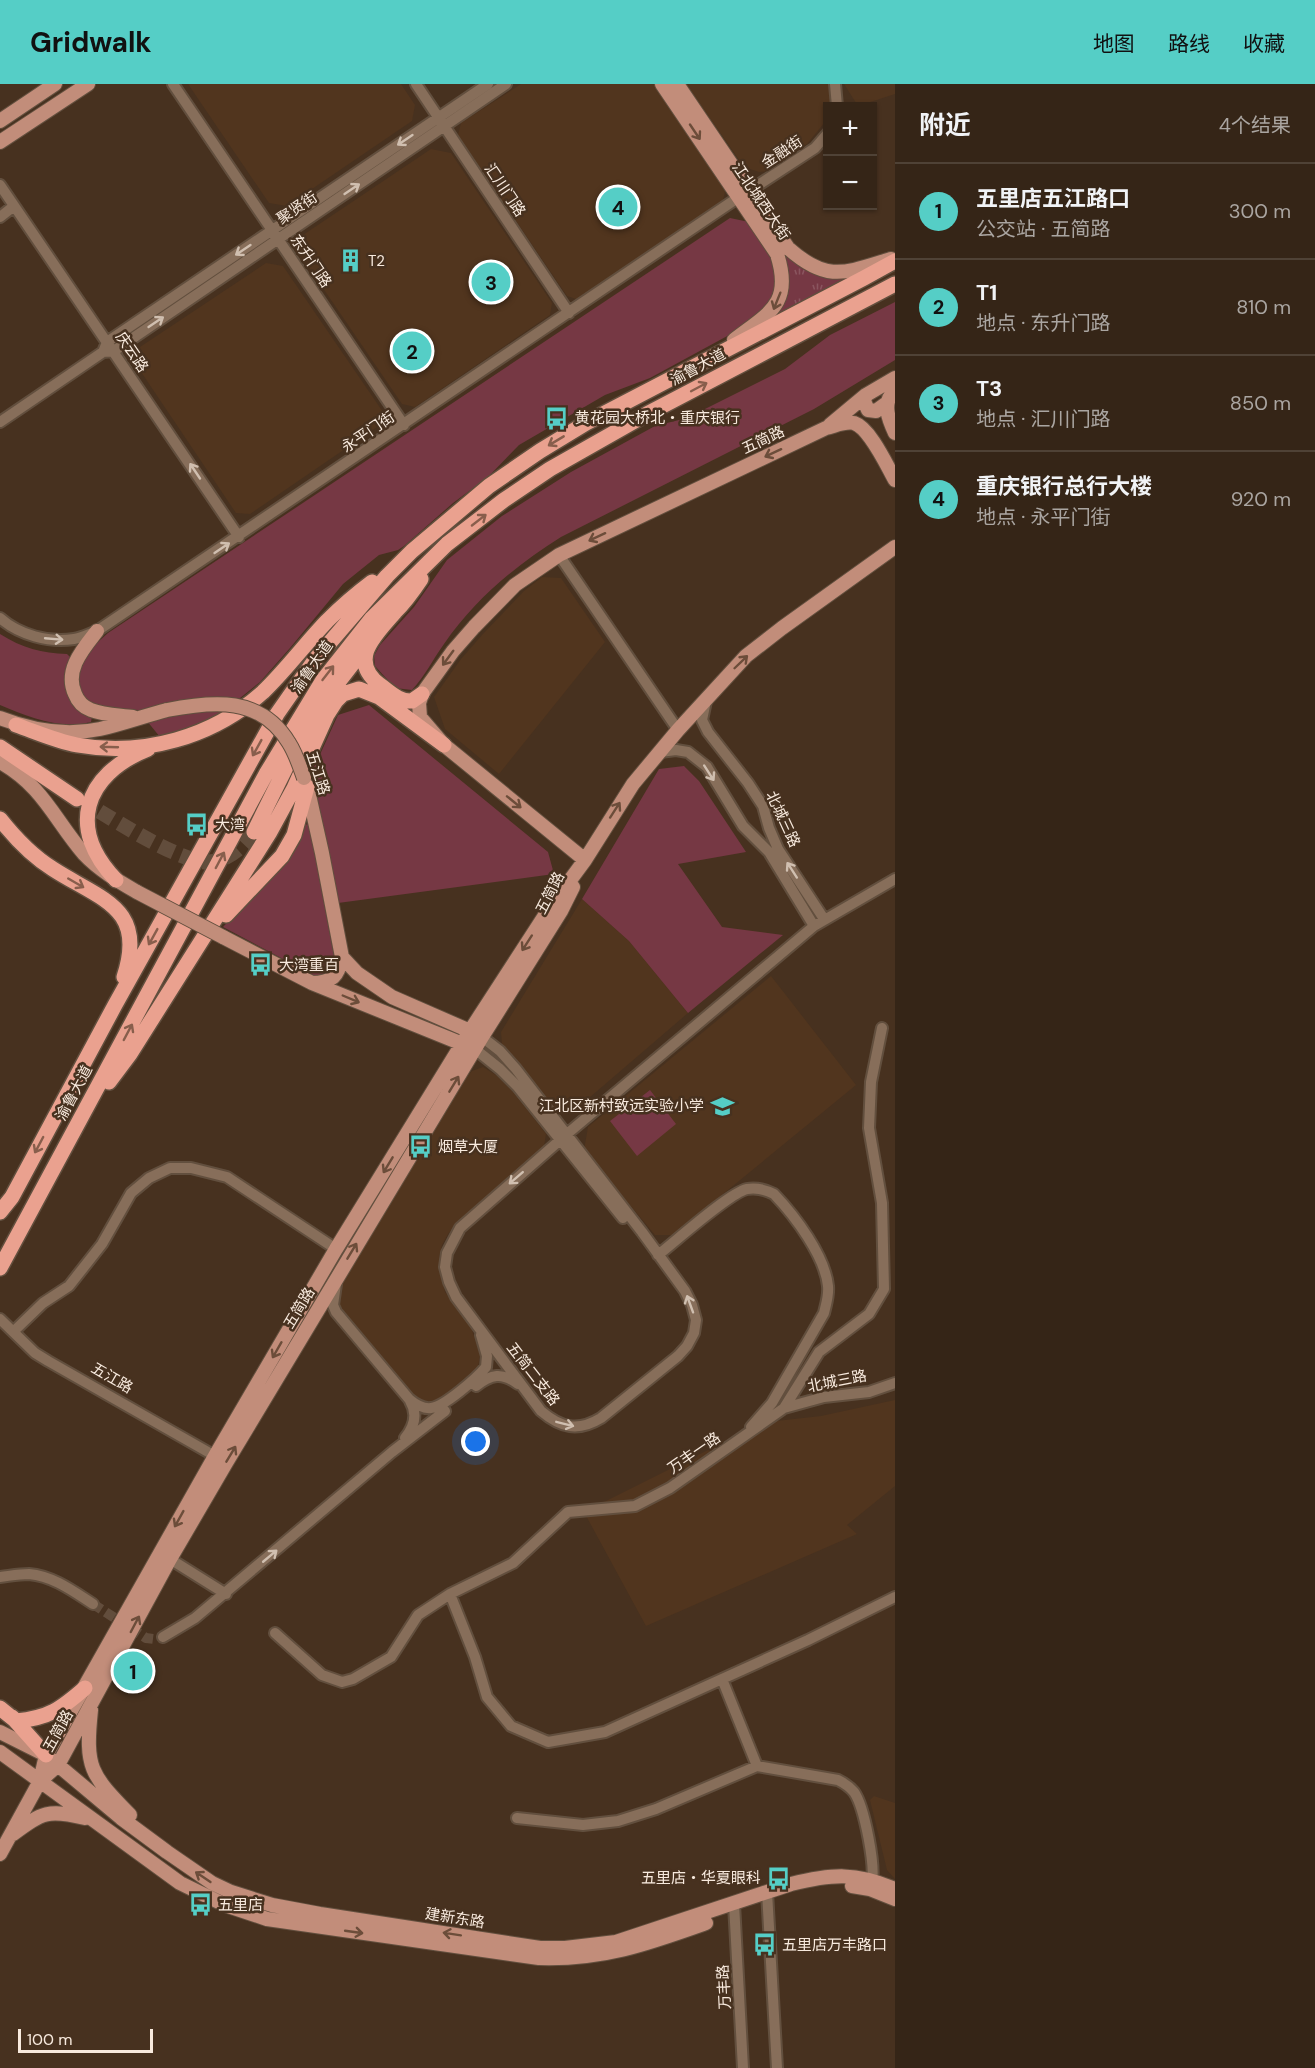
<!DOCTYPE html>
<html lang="zh">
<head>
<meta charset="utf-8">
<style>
	:root { --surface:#352517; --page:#403124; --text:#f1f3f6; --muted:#aaa5a1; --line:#4f4236; --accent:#55cec6 }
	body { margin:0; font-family:"DM Sans","Noto Sans SC",sans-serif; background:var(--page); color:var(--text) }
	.controls { position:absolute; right:18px; top:18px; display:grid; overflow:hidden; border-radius:0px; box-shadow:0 2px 4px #0004 }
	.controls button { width:54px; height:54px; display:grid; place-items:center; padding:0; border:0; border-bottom:2px solid var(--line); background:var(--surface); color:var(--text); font:30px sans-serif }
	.scale { position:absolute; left:18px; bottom:15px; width:135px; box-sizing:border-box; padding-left:6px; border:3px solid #f8eade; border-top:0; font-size:16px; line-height:21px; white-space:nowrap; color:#f8eade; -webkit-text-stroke:4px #47311f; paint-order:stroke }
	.you { position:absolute; left:476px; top:1358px; width:21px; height:21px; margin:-15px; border:4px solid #fff; border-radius:50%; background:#1a73e8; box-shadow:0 0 0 9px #1a73e833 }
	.badge { display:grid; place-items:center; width:39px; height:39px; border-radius:50%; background:var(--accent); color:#111; font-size:20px; font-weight:700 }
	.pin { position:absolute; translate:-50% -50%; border:3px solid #fff; box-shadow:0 2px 6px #0006 }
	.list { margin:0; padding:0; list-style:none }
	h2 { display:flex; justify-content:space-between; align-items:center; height:78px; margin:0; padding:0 24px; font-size:26px }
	h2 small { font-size:20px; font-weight:400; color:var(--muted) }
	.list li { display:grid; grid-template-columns:39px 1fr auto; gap:18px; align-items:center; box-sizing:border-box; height:96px; padding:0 24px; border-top:2px solid var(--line) }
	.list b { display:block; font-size:22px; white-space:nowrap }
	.list p { margin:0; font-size:20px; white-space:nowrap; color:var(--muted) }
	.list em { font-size:20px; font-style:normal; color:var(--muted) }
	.map { position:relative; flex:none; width:895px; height:1984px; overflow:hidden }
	header { display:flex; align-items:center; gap:36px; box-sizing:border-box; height:84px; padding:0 30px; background:var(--accent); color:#111 }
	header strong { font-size:28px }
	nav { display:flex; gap:33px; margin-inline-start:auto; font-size:21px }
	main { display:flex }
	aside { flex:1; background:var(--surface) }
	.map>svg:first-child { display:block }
</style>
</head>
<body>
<header>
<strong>Gridwalk</strong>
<nav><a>地图</a><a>路线</a><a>收藏</a></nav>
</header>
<main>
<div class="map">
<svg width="895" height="1984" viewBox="0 0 895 1984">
	<defs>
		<pattern id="grass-tufts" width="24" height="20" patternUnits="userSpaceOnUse" patternTransform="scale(1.5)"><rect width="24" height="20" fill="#763844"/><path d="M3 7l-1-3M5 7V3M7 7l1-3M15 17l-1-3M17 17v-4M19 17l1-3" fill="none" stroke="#8a555f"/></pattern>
	</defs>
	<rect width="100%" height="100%" fill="#47311f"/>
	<path fill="#51351e" d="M 188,0 L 401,0 L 415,21 L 412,37 L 287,122 L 269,119 Z
		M 521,0 L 655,0 L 726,104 L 722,120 L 579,216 L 567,212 L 458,51 L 461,39 Z
		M 686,0 L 829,0 L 832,14 L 830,22 L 828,22 L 825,38 L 807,60 L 767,87 L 759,88 L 744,83 Z
		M 844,0 L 895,0 L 895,10 L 858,22 Z
		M 431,65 L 451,69 L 552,219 L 550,231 L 415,323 L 402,320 L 299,169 L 303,151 Z
		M 266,179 L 283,182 L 383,328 L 380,341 L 250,430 L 236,429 L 135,279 L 137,265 Z
		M 542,493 L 561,494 L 605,558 L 499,690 L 445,645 L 434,613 L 461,575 L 482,551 L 524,507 Z
		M 582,815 L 629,857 L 688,929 L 575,1026 L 557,1026 L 502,960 L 501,948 Z
		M 771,892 L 856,1001 L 673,1151 L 655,1151 L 584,1066 L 588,1043 Z
		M 483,983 L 496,991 L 513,1008 L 546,1050 L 544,1062 L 456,1140 L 448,1150 L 442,1161 L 439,1173 L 439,1186 L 445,1208 L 471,1243 L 480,1271 L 478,1283 L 440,1315 L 427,1318 L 413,1312 L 340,1225 L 337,1218 L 339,1211 L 343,1198 L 462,998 L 472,987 Z
		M 895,1316 L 895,1402 L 847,1441 L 857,1450 L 646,1542 L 584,1428 L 746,1347 L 776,1337 L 821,1332 Z
		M 874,1712 L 895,1719 L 895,1795 L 887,1786 L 870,1716 Z"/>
	<path fill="url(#grass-tufts)" d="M 785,171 L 802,183 L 815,190 L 830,194 L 843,194 L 844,197 L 777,232 L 779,226 Z"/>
	<path fill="#763844" d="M 730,134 L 749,138 L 772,175 L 776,190 L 776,203 L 773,216 L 764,228 L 742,244 L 650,294 L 605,311 L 519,361 L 488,393 L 453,419 L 404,462 L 398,466 L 379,471 L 343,500 L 290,564 L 260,598 L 224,627 L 209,638 L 160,653 L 138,626 L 108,625 L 88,619 L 79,610 L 77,588 L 87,568 L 108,549 Z
		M 895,218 L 895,276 L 814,325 L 561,453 C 515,482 475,515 444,560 C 433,575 425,592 412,606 L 395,604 L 375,582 L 374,572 L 380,561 L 414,523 L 447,476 L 502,432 L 571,388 L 655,342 L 687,334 L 785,285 L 830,251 Z
		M 0,550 C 22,564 42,569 67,570 L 71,574 L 68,593 L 92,632 L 91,638 C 61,646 28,633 0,621 Z
		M 369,621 L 548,768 L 554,790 L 338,819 L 312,688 L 338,631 Z
		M 684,682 L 699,697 L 746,768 L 678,780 L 722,843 L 783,851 L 688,929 L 629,857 L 582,815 L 659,685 Z
		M 309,740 L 334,872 L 332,884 L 322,891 L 313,891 L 223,843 L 287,775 L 304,741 Z
		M 650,1006 L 676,1040 L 637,1072 L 610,1037 Z"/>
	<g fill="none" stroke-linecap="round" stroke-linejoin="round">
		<path stroke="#624d3c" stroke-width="10" stroke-dasharray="10 5" stroke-linecap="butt" d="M 93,1520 L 146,1554 L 154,1555 L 163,1553"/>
		<path stroke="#624d3c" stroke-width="15" stroke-dasharray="15 8" stroke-linecap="butt" d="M 80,716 C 107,731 181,780 209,778 C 230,776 242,763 254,748"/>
		<defs>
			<path id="minor" d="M 173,0 L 404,341
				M 416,0 L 569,229
				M 488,0 L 107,258 L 103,268 L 114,267 L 506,0
				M 835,0 L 837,22
				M 0,101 L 239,453
				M 749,107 L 815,64 L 828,49
				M 0,133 L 14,122
				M 0,338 L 103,268
				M 559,471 L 678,646
				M 0,534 C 19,551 49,559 74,555 C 81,554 89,550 97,547 L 739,113
				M 706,617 L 702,636 L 708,648 L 748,699 L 763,722 L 769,744 L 778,765 L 824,835
				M 660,668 L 676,666 L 688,668 L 707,683 L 743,742 L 769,768 L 814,842
				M 482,953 L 500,967 L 516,985 L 642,1148 L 685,1207 L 692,1221 L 696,1236 L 694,1249 L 687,1262 L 678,1272 L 601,1334 C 578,1348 561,1344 541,1327 L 456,1213 L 449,1198 L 445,1183 L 447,1169 L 460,1144 L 567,1050 L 814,842 L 895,795
				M 475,965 L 500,985 L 518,1003 L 623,1134
				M 658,1171 C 676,1157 729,1109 747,1105 C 757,1103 766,1106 774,1110 C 795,1132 825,1172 828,1202 C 829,1212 826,1220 824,1229 L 772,1319 L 751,1343
				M 336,1200 L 333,1221 L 336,1228 L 409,1315 C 415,1320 423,1325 431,1324 C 444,1323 477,1294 486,1283 L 487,1272 L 481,1251
				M 0,1235 L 35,1269 L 48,1277 L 215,1372
				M 14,1247 L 43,1219 L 69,1202 L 102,1160 L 131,1109 L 149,1094 L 170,1084 L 191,1084 L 227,1093 L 336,1165
				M 476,1302 C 491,1290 502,1288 518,1300
				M 784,1324 L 824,1313 L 869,1308 L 895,1299
				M 405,1354 C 414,1343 418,1330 410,1317
				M 170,1475 L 226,1510
				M 0,1493 C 9,1492 19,1490 29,1490 C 53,1492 73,1507 93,1520
				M 450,1510 L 475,1573 L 487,1613 L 511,1642 L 548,1658 L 605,1648 L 808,1556 L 895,1513
				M 275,1549 L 322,1591 L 342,1598 L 353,1595 L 391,1573 L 418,1531 L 450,1510 L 513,1479 L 568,1428 L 635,1422 L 670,1404 L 784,1324 L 819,1268 L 869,1230 L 884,1205 L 882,1119 L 869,1044 L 871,998 L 882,944
				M 163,1553 L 195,1534 L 392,1368 L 445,1327
				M 722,1595 L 757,1682
				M 517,1734 L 583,1741 L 618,1737 L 656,1725 L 757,1682 L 838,1696 C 844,1699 849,1702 854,1708 C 864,1722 877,1785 871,1802
				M 767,1808 L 777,1984
				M 734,1820 L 743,1984"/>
			<path id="major" d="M 662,0 L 777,170 C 793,220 769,229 734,256
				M 677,0 L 788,164 C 827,199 845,189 891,175
				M 0,37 L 55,0
				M 0,58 L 88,0
				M 895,307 C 881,318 889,336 895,349
				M 866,311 L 864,317 L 868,326 L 876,327 L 887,319
				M 830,341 L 866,311 L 895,294
				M 97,547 C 83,565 64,586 75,610 C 78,618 83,623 91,626 C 104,631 119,631 133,633
				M 0,634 C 31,646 67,652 100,645 C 122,640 144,632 167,626
				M 0,678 C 43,702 54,735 84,770 C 99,786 118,797 137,808
				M 307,702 L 322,769 L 342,873 L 357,889 L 392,913 L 477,950
				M 585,776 L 444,661 L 420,633 L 419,619 L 422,610 L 453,567 L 474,543 L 515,501 L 559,471 L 826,344 C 835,342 845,337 854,339 C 870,344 887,382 895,396
				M 223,853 L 312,899 L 470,963
				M 312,899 C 333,898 338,893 342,873
				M 91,1626 C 85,1684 90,1690 130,1731
				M 0,1648 L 46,1671 L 121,1734 L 167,1768 L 212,1799 L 231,1808 L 272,1821 L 320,1830 L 540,1864 L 565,1864 L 616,1858 L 791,1800 C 832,1790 856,1788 895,1805
				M 0,1668 L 180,1799 L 225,1821 L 267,1835 L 539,1874 C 603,1876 647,1860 706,1839
				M 40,1697 L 58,1681 L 170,1475 L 226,1379 L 482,953 L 561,827 L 573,803
				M 13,1750 C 43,1728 48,1725 85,1734
				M 0,1770 L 40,1697 L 46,1671 L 215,1372 L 336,1165 L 470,947 L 551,822 L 585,776 L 633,700 L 678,646 L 746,572 L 782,544 L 895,463
				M 852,1802 L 870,1805 L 895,1815"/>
			<path id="highway" d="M 421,495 C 413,507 405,518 395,528 C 376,550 347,576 380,601 C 390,608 399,618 412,617 L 422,610
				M 16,641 C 36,648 56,657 77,661 C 143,673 213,653 263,608 C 286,586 305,560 327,537 C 341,523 356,510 372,498
				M 0,663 L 77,715
				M 0,735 C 15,754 32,772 53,785 C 101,816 147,823 124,893
				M 254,748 L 303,649 L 327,613 L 371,556
				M 116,796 C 67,745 83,691 148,665
				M 226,831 L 282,772 L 294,751 L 307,703
				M 109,998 L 130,970 L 270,748 L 294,704 L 327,631 L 336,617 L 343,610 L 359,605 L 379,613 L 444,661
				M 0,1128 L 12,1113 L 115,921 L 277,630 L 314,577 L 387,492 L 412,467 L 489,402 L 540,367 L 586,339 L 864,194 L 895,177
				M 0,1184 L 266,690 L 323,596 L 372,534 L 447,460 L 504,416 L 550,385 L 647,330 L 895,200
				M 0,1624 L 16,1637 C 49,1634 61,1625 85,1604
				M 12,1633 L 46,1671"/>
		</defs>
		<use href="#minor" stroke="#624f3e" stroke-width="14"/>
		<use href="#major" stroke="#624f3e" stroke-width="16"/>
		<use href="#highway" stroke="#624f3e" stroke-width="18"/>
		<use href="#minor" stroke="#876e5a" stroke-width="10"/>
		<use href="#major" stroke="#c28d7a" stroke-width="14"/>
		<use href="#highway" stroke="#eaa18f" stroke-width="15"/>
		<defs>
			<path id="major-bridge" d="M 167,626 C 213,617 261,612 289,659 C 296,670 300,683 304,694
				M 137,808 L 223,853"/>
		</defs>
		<use href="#major-bridge" stroke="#624f3e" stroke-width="16" stroke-linecap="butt"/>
		<use href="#major-bridge" stroke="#c28d7a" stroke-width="14"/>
	</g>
	<defs><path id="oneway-shaft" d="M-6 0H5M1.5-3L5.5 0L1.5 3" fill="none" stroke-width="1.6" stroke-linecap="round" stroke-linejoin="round" transform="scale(1.5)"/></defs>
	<g stroke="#6c4d3a">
		<use href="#oneway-shaft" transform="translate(695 48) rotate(56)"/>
		<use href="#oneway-shaft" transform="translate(777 217) rotate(112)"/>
		<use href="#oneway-shaft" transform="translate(773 369) rotate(155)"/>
		<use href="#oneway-shaft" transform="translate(597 453) rotate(155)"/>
		<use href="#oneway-shaft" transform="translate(448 574) rotate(126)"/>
		<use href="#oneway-shaft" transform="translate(741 578) rotate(-44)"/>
		<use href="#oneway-shaft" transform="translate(514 718) rotate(39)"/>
		<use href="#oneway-shaft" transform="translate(615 726) rotate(-57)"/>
		<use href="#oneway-shaft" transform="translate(527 859) rotate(123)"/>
		<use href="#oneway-shaft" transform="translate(351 915) rotate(23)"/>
		<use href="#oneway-shaft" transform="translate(454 1000) rotate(-59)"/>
		<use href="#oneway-shaft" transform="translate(388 1081) rotate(121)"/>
		<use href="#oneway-shaft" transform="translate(352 1167) rotate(-59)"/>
		<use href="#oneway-shaft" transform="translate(277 1266) rotate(120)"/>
		<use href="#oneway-shaft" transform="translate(231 1370) rotate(-59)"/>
		<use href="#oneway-shaft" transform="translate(179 1435) rotate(119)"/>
		<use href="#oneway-shaft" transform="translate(135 1540) rotate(-62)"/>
		<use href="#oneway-shaft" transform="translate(203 1793) rotate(-146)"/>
		<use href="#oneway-shaft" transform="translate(354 1848) rotate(8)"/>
		<use href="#oneway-shaft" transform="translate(452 1850) rotate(-171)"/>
	</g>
	<g stroke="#d0bfb0">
		<use href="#oneway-shaft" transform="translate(405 56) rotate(146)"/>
		<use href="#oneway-shaft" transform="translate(352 105) rotate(-34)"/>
		<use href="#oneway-shaft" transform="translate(243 166) rotate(146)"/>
		<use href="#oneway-shaft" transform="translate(156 238) rotate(-34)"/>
		<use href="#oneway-shaft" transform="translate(195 387) rotate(-124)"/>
		<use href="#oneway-shaft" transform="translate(222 464) rotate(-34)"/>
		<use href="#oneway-shaft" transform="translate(54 555) rotate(5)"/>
		<use href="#oneway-shaft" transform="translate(709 689) rotate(57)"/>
		<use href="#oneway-shaft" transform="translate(792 786) rotate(-123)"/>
		<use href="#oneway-shaft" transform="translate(516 1094) rotate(139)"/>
		<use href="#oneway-shaft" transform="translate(690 1220) rotate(-110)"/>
		<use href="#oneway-shaft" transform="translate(565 1340) rotate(14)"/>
		<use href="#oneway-shaft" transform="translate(270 1472) rotate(-40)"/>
	</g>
	<g stroke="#885e4c">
		<use href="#oneway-shaft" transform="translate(699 303) rotate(-28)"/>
		<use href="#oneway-shaft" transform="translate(556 357) rotate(149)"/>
		<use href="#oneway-shaft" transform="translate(479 436) rotate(-38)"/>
		<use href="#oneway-shaft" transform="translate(328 589) rotate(-52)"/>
		<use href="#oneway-shaft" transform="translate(109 663) rotate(-178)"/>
		<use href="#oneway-shaft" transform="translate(257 664) rotate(119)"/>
		<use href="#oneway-shaft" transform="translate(220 776) rotate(-62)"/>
		<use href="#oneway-shaft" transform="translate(76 799) rotate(30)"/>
		<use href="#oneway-shaft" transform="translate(153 853) rotate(119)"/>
		<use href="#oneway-shaft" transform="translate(128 948) rotate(-62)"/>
		<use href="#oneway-shaft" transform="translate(39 1061) rotate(118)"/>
	</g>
	<defs>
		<symbol id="building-bare" viewBox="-9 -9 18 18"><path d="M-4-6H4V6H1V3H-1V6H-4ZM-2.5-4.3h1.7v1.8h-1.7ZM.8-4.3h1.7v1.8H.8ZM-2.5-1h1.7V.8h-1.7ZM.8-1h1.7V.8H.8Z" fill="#55cec6" stroke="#47311f" stroke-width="2.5" paint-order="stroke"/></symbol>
		<symbol id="bus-bare" viewBox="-9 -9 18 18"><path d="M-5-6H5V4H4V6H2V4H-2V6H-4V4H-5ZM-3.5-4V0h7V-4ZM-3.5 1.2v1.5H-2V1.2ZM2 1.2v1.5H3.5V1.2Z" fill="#55cec6" stroke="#47311f" stroke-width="2.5" paint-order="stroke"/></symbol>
		<symbol id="school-bare" viewBox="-9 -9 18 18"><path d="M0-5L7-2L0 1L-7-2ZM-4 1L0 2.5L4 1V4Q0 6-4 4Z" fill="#55cec6" stroke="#47311f" stroke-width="2.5" paint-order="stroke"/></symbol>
	</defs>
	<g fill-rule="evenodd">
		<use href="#building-bare" x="334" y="160" width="33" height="33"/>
		<use href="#bus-bare" x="540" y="318" width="33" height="33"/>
		<use href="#bus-bare" x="180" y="724" width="33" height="33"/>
		<use href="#bus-bare" x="244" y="864" width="33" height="33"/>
		<use href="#school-bare" x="706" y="1006" width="33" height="33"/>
		<use href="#bus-bare" x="404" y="1046" width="33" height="33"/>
		<use href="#bus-bare" x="762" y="1778" width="33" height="33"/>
		<use href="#bus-bare" x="184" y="1804" width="33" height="33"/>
		<use href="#bus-bare" x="748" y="1844" width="33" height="33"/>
	</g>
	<g text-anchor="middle" stroke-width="5" stroke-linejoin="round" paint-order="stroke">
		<g font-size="15" fill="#f8eade" stroke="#47311f">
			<text transform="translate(782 68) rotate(-33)" y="5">金融街</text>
			<text transform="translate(505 106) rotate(56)" y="5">汇川门路</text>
			<text transform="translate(761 117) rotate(56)" y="5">江北城西大街</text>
			<text transform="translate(297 124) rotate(-34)" y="5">聚贤街</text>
			<text transform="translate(311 177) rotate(56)" y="5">东升门路</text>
			<text transform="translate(132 268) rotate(56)" y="5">庆云路</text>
			<text transform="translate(698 283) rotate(-28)" y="5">渝鲁大道</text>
			<text transform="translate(368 348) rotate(-34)" y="5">永平门街</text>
			<text transform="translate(763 356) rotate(-25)" y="5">五简路</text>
			<text transform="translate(312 583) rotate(-55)" y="5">渝鲁大道</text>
			<text transform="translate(318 689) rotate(72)" y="5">五江路</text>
			<text transform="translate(783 735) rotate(65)" y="5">北城三路</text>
			<text transform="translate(550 809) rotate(-63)" y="5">五简路</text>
			<text transform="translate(74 1009) rotate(-62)" y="5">渝鲁大道</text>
			<text transform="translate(299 1224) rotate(-59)" y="5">五简路</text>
			<text transform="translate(533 1290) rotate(52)" y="5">五简二支路</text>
			<text transform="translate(112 1294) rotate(30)" y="5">五江路</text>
			<text transform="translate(837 1297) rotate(-11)" y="5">北城三路</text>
			<text transform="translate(694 1369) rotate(-35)" y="5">万丰一路</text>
			<text transform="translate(58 1647) rotate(-61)" y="5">五简路</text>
			<text transform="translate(455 1834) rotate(9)" y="5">建新东路</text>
			<text transform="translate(724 1903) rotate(-93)" y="5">万丰路</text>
		</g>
		<g font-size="15" fill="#f8eade" stroke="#47311f" text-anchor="start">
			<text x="368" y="182">T2</text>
			<text x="575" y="339">黄花园大桥北‧重庆银行</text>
			<text x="215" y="746">大湾</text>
			<text x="279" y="886">大湾重百</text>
			<text x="704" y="1027" text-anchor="end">江北区新村致远实验小学</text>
			<text x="438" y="1068">烟草大厦</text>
			<text x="761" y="1799" text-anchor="end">五里店‧华夏眼科</text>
			<text x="218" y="1826">五里店</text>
			<text x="782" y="1866">五里店万丰路口</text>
		</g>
	</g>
</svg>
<div class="controls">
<button>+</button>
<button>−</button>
</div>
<div class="scale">100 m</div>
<div class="you"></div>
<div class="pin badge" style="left:133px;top:1587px">1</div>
<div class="pin badge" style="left:412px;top:267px">2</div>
<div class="pin badge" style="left:491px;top:198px">3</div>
<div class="pin badge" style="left:618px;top:123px">4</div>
</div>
<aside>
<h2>附近<small>4个结果</small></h2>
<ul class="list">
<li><span class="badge">1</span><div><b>五里店五江路口</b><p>公交站 · 五简路</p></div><em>300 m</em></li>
<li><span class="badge">2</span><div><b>T1</b><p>地点 · 东升门路</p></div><em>810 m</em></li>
<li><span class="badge">3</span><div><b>T3</b><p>地点 · 汇川门路</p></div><em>850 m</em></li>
<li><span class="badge">4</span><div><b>重庆银行总行大楼</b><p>地点 · 永平门街</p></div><em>920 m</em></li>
</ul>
</aside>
</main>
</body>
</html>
